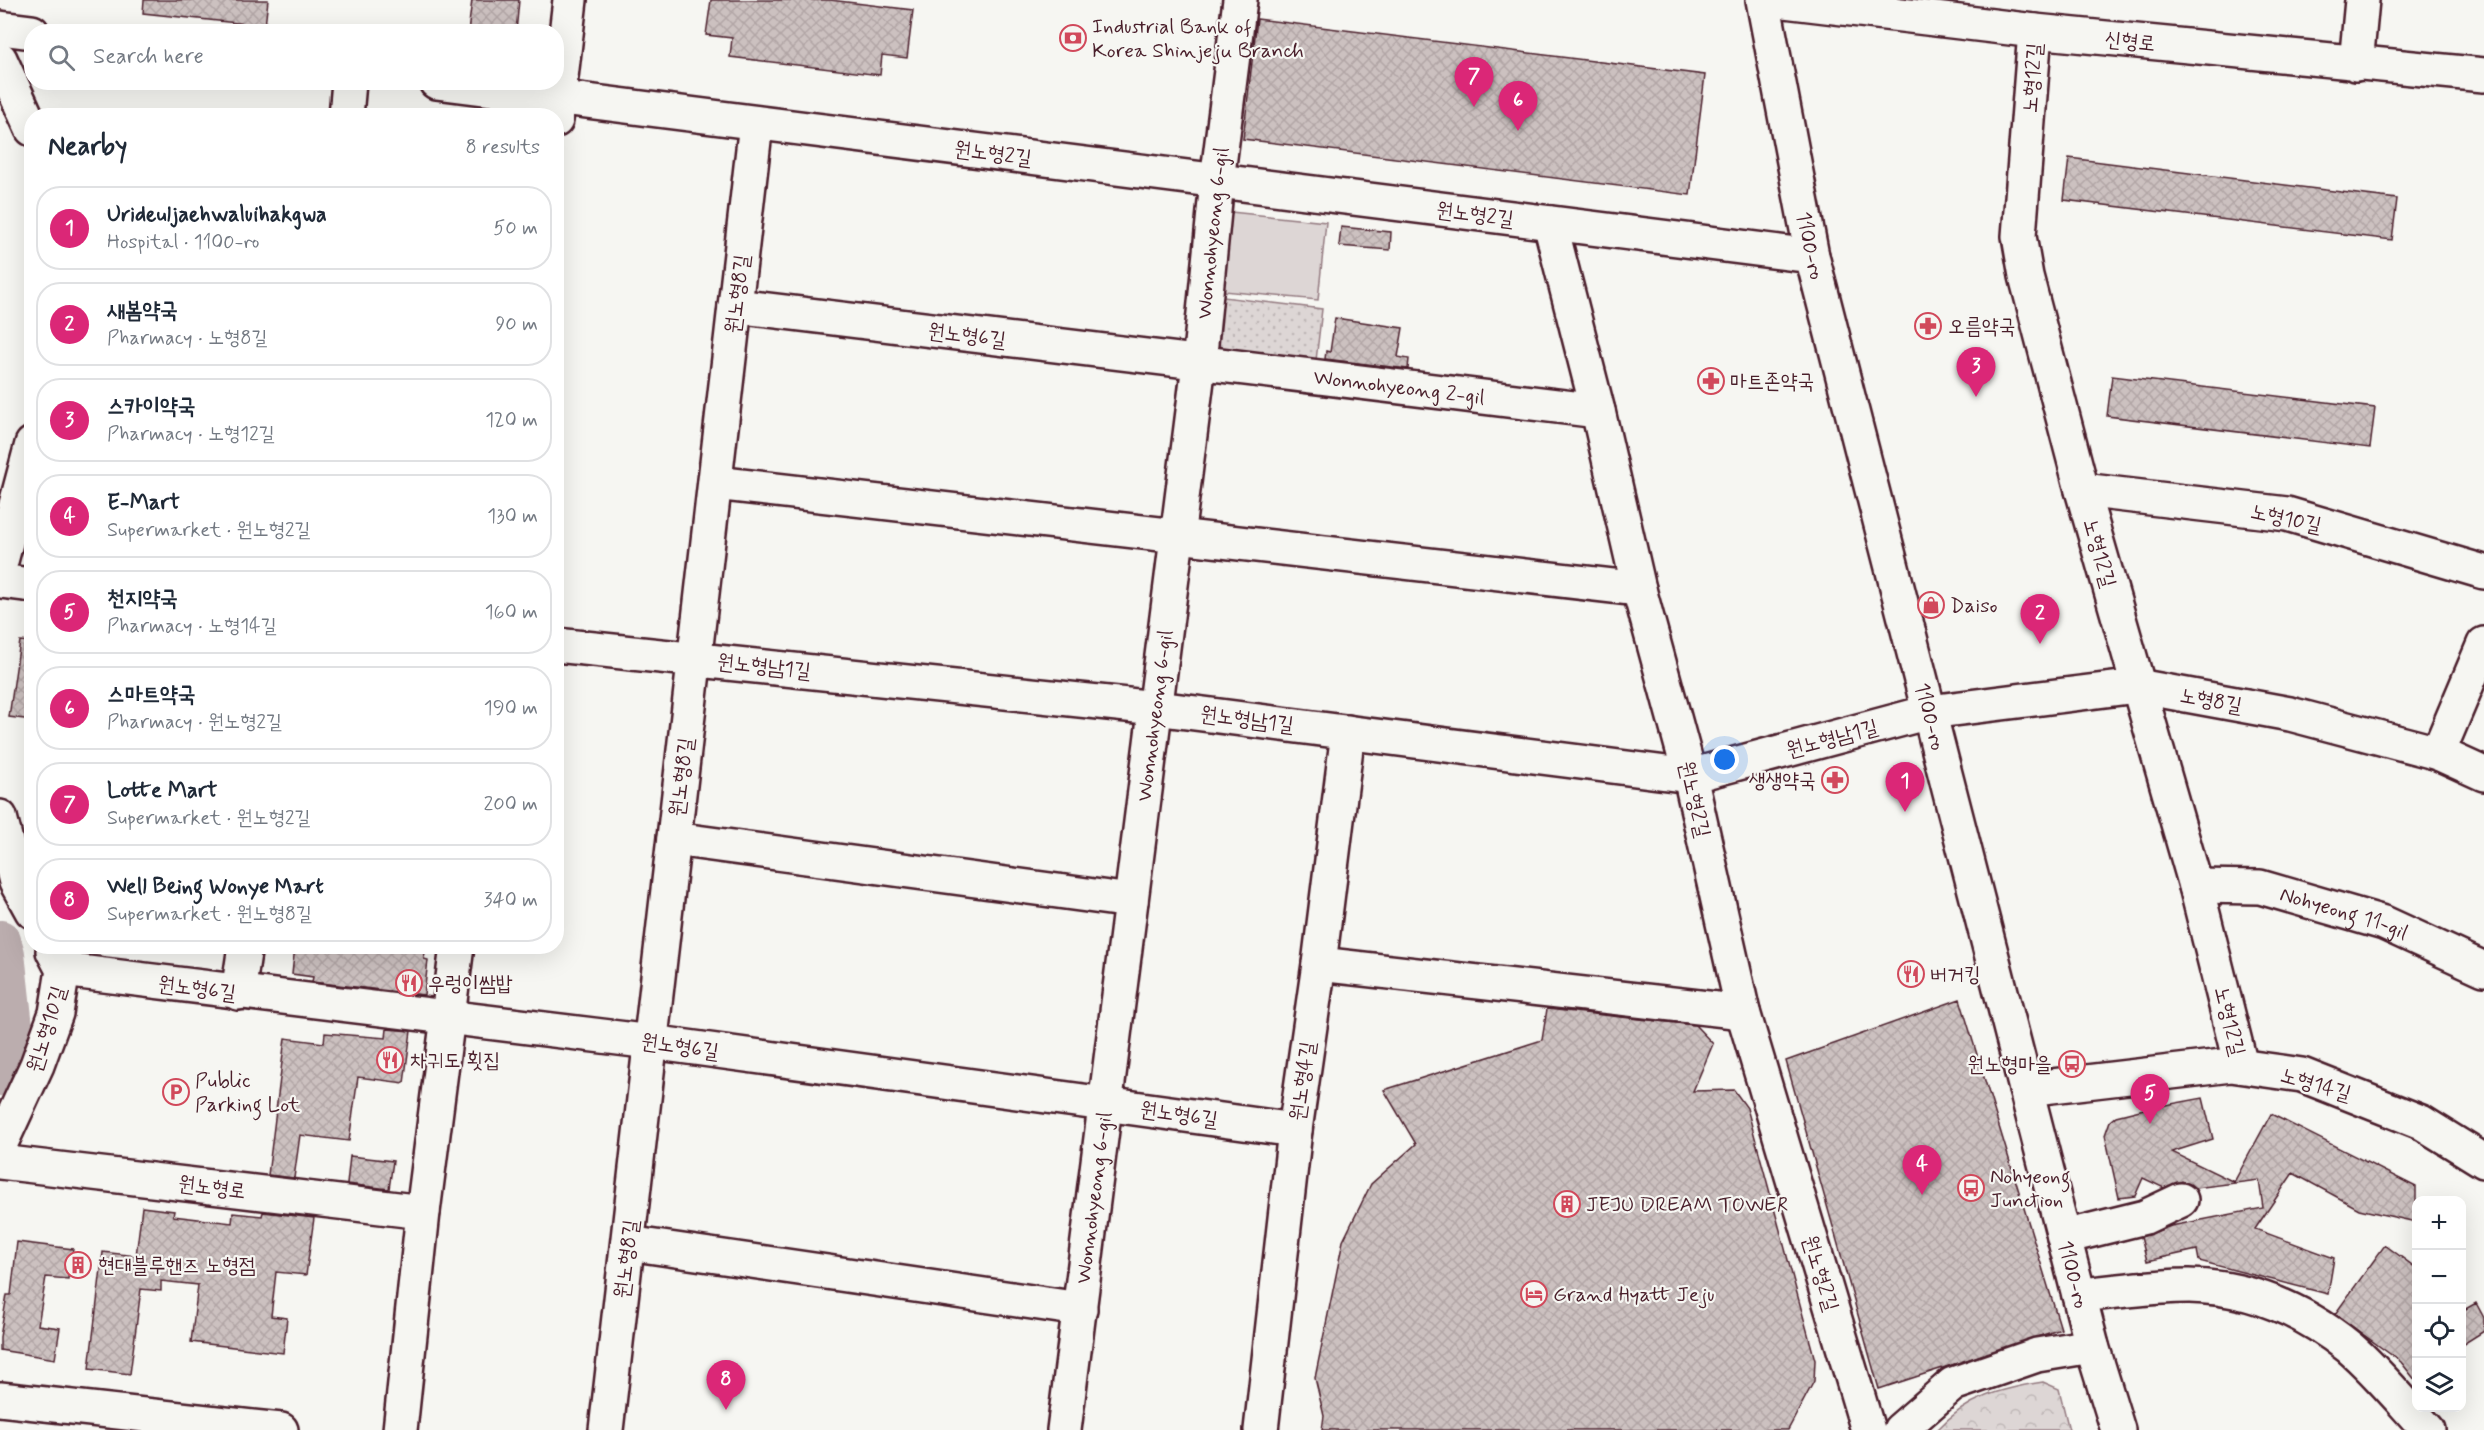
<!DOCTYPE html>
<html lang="en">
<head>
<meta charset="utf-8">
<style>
	:root { --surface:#fff; --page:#f2f2f3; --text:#1f2937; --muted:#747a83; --line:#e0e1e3; --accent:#db2777 }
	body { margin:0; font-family:Mynerve,"Poor Story",sans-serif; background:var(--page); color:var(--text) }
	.controls { position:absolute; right:18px; bottom:18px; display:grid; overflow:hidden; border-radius:12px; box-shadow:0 6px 24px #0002 }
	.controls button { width:54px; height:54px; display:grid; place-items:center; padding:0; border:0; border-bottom:2px solid var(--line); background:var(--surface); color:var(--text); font:30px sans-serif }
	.you { position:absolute; left:1725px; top:760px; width:21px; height:21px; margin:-15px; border:4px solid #fff; border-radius:50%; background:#1a73e8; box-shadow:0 0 0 9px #1a73e833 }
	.badge { display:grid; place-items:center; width:39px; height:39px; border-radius:50%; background:var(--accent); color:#fff; font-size:20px; font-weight:700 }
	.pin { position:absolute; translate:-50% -50px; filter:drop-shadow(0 2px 3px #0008) }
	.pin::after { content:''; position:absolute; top:32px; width:21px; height:18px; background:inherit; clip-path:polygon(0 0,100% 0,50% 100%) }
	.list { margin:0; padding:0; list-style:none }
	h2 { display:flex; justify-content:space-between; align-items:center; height:78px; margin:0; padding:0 24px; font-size:26px }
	h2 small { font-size:20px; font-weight:400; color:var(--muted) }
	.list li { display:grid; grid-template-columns:39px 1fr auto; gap:18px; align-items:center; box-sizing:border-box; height:84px; margin:0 12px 12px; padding:0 12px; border:2px solid var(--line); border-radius:24px }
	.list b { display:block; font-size:22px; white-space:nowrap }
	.list p { margin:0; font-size:20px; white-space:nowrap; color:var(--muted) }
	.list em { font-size:20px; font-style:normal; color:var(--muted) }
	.icon { flex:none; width:33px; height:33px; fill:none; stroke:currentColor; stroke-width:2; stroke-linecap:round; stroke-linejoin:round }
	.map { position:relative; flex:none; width:2484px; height:1430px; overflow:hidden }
	.search { position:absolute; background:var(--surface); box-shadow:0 6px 24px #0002; left:24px; top:24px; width:540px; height:66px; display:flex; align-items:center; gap:15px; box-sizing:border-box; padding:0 21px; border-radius:24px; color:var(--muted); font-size:22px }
	.panel { position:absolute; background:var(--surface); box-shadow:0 6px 24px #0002; left:24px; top:108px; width:540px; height:846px; border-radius:24px }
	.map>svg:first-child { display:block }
</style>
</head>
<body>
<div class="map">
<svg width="2484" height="1430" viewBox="0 0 2484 1430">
	<defs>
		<pattern id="forest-crowns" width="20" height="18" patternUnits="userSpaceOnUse" patternTransform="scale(1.5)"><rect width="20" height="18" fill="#ddd6d5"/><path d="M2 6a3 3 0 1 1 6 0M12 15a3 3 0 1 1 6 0" fill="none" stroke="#bfb7b7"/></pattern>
		<pattern id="park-dots" width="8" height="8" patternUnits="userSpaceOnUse" patternTransform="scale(1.5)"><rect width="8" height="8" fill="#ddd6d5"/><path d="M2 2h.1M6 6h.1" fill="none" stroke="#bfb7b7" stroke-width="1.8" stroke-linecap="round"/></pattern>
		<pattern id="building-cross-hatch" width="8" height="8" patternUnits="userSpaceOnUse" patternTransform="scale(1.5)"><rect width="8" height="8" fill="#ccc1c0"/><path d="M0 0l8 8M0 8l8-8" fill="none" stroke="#b1a5a5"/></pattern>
	</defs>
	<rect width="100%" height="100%" fill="#f6f6f2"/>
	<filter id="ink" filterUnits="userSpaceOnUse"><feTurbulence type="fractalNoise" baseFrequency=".0167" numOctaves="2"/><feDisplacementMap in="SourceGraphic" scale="12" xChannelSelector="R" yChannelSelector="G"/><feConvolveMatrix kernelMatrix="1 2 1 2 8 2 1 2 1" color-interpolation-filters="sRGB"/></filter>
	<g filter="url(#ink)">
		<path fill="#ddd6d5" stroke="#947a80" stroke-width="1.5" d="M 1221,211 L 1326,222 L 1318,300 L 1213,290 Z"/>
		<path fill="url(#forest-crowns)" stroke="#947a80" stroke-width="1.5" d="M 2043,1382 L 2059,1389 L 2069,1430 L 1937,1430 C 1968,1397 2000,1389 2043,1382 Z"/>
		<path fill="url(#park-dots)" stroke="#947a80" stroke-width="1.5" d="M 1215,296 L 1322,309 L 1315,369 L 1208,357 Z"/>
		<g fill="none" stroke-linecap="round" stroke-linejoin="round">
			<path stroke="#bbadae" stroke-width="42" d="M 0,941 L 4,954 L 14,1045 L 0,1075"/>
		</g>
		<path fill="url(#building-cross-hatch)" stroke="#4a1f2b" stroke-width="1.5" d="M 144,0 L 268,0 L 265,26 L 143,13 Z
			M 472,0 L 519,0 L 516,32 L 468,32 Z
			M 711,0 L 830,0 L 913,10 L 907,58 L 882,55 L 880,75 L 730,57 L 732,38 L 706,35 Z
			M 1257,19 L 1705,75 L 1690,195 L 1243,139 Z
			M 2069,158 L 2397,199 L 2392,240 L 2064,200 Z
			M 1341,227 L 1391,232 L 1390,250 L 1339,246 Z
			M 1335,318 L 1403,328 L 1398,357 L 1409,359 L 1408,369 L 1325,359 L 1326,351 L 1330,352 Z
			M 2112,376 L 2375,408 L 2370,448 L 2107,416 Z
			M 20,641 L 32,642 L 32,720 L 9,717 Z
			M 295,946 L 426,946 L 424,959 L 428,960 L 424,995 L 312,982 L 313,977 L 292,974 Z
			M 1960,999 L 2061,1329 L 1879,1389 L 1786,1061 Z
			M 1547,1009 L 1695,1025 L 1713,1044 L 1693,1091 L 1734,1090 L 1747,1108 L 1815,1360 L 1814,1381 L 1788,1430 L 1322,1430 L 1324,1416 L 1315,1378 L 1343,1241 L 1371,1184 L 1416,1144 L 1384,1090 L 1542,1040 Z
			M 387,1029 L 411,1031 L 404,1083 L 358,1077 L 349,1141 L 300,1135 L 294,1178 L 268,1175 L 285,1038 L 324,1043 L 325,1033 L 386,1038 Z
			M 2203,1098 L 2213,1139 L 2172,1152 L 2234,1182 L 2271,1114 L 2416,1187 L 2416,1222 L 2359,1209 L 2293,1173 L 2255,1229 L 2334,1258 L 2328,1294 L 2199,1261 L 2197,1250 L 2147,1261 L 2141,1237 L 2171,1226 L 2263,1208 L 2259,1180 L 2195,1188 L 2182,1181 L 2164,1188 L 2143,1178 L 2135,1196 L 2119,1198 L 2105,1135 L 2110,1121 L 2116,1116 L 2144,1109 Z
			M 350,1156 L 393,1161 L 389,1189 L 347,1184 Z
			M 142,1207 L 174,1211 L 173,1216 L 232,1223 L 233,1213 L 262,1216 L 263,1212 L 314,1218 L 306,1275 L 276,1272 L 271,1316 L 287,1318 L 283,1353 L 191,1342 L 198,1285 L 161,1281 L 161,1291 L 141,1289 L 130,1374 L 89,1369 L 103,1252 L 136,1256 Z
			M 17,1242 L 73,1249 L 68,1279 L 46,1277 L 38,1325 L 60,1328 L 55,1359 L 0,1350 L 0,1337 L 7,1295 L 11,1295 Z
			M 2385,1245 L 2416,1268 L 2416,1381 L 2401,1362 L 2335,1314 Z
			M 2476,1303 L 2484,1318 L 2484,1331 L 2462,1345 L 2462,1311 Z"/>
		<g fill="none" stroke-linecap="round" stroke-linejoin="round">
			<defs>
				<g id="minor">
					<path d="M 0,28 L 32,32"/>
					<path d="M 2035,31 L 2019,236 L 2026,276 L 2082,490 L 2196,886 L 2241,1066"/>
					<path d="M 0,59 L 32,129"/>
					<path d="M 2356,64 L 2362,0"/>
					<path d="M 436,82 L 1812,256"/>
					<path d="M 346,116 L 349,82"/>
					<path d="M 556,120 L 570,0"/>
					<path d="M 1550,223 L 1598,411 L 1639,589 L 1690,776 L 1743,1012 L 1868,1430"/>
					<path id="s1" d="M 735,306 L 1598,411"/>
					<path d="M 715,483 L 1639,589"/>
					<path d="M 2082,490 L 2287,514 L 2484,572"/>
					<path d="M 0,565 L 32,444"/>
					<path d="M 0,581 L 32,585"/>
					<path d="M 556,645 L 1156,708 L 1690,776 L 1929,712 L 2137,686 L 2290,714 L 2438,753 L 2484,774"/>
					<path d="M 2438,753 L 2484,644"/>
					<path d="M 0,817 L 16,882 L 32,911"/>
					<path d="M 674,839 L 1131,901"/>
					<path id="s2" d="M 2196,886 L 2260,887 L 2384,923 L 2484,969"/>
					<path d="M 66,946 L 63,970 L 651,1042 L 1295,1130"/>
					<path d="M 1319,964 L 1743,1012"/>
					<path d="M 238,993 L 245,946"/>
					<path d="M 2026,1089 L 2231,1065 L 2302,1075 L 2421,1122 L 2484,1161"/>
					<path d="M 0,1145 L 37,1065 L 56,1013 L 63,970 L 53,951"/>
					<path d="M 0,1162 L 423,1212"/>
					<path d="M 2064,1237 L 2145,1217 L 2181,1200"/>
					<path d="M 628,1243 L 1080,1309"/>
					<path d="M 2079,1295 C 2115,1292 2153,1286 2189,1286 C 2249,1287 2303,1310 2349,1347 C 2375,1369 2404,1404 2428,1430"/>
					<path d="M 400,1430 L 423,1212 L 457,946"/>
					<path d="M 606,1430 L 756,123"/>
					<path id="s3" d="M 1064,1430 L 1199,364 L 1217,181 L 1240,0"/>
					<path d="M 1261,1430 L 1295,1130 L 1319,964 L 1348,732"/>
					<path d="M 1900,1430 L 1953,1384 L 2037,1355 L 2092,1346"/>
				</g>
				<g id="major">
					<path id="s4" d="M 1763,0 L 1812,256 L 2092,1346 L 2118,1430"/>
					<path d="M 1776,0 L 2035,31 L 2484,75"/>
					<path d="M 0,1399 L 281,1430"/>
				</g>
			</defs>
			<use href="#minor" stroke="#4a1f2b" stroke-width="38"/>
			<use href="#major" stroke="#4a1f2b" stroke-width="38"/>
			<use href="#minor" stroke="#f6f6f2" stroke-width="33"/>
			<use href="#major" stroke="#f6f6f2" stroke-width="33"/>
		</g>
	</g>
	<defs>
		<symbol id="bank-ring" viewBox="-11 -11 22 22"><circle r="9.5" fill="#f6f6f2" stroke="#d1495b" stroke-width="1.5"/><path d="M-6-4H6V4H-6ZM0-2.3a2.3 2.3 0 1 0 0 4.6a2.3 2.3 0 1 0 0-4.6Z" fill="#d1495b"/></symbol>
		<symbol id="pharmacy-ring" viewBox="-11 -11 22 22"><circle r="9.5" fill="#f6f6f2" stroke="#d1495b" stroke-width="1.5"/><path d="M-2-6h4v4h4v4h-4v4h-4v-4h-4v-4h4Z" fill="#d1495b"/></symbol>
		<symbol id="shop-ring" viewBox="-11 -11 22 22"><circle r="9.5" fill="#f6f6f2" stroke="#d1495b" stroke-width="1.5"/><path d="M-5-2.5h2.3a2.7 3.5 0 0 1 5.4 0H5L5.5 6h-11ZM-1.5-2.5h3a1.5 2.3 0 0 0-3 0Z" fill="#d1495b"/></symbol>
		<symbol id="restaurant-ring" viewBox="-11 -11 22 22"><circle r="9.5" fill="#f6f6f2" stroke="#d1495b" stroke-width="1.5"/><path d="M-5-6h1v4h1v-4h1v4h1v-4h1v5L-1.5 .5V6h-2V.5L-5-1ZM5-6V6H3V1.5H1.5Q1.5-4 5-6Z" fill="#d1495b"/></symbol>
		<symbol id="bus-ring" viewBox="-11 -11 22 22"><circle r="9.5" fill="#f6f6f2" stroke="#d1495b" stroke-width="1.5"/><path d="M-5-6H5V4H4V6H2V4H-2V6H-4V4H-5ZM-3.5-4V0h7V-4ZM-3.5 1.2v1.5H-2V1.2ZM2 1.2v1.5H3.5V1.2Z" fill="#d1495b"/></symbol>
		<symbol id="parking-ring" viewBox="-11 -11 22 22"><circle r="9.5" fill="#f6f6f2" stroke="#d1495b" stroke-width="1.5"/><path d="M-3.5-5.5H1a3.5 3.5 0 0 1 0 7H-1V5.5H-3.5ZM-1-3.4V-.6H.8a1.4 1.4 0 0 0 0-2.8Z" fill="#d1495b"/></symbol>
		<symbol id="building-ring" viewBox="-11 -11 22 22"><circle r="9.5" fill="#f6f6f2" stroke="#d1495b" stroke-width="1.5"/><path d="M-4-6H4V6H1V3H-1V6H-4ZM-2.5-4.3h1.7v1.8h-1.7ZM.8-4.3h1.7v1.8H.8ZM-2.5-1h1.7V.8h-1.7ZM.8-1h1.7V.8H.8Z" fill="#d1495b"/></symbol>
		<symbol id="hotel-ring" viewBox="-11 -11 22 22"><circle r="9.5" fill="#f6f6f2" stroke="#d1495b" stroke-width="1.5"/><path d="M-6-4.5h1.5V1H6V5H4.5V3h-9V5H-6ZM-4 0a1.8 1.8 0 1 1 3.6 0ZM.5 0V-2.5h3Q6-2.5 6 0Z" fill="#d1495b"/></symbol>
	</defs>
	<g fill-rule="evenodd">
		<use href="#bank-ring" x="1058" y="23" width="30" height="30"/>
		<use href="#pharmacy-ring" x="1913" y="311" width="30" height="30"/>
		<use href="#pharmacy-ring" x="1696" y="366" width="30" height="30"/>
		<use href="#shop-ring" x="1916" y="590" width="30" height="30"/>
		<use href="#pharmacy-ring" x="1820" y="765" width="30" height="30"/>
		<use href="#restaurant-ring" x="1896" y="959" width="30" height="30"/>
		<use href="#restaurant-ring" x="394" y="968" width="30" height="30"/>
		<use href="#restaurant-ring" x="375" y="1045" width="30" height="30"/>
		<use href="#bus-ring" x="2057" y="1049" width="30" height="30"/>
		<use href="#parking-ring" x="161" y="1077" width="30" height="30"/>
		<use href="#bus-ring" x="1956" y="1173" width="30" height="30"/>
		<use href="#building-ring" x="1552" y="1189" width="30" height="30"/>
		<use href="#building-ring" x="63" y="1250" width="30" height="30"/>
		<use href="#hotel-ring" x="1519" y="1279" width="30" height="30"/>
	</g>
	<g text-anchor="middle" stroke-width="4.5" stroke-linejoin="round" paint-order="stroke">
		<g font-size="21" fill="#4a1f2b" stroke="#f6f6f2" text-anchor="start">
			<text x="1092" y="33">Industrial Bank of<tspan x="1092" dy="24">Korea Shinjeju Branch</tspan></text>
			<text x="1948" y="333">오름약국</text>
			<text x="1730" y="388">마트존약국</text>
			<text x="1950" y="612">Daiso</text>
			<text x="1816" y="787" text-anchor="end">생생약국</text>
			<text x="1930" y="981">버거킹</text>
			<text x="428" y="990">우렁이쌈밥</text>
			<text x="410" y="1067">차귀도 횟집</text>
			<text x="2052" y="1071" text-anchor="end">원노형마을</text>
			<text x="195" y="1087">Public<tspan x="195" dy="24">Parking Lot</tspan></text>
			<text x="1990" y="1183">Nohyeong<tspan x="1990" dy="24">Junction</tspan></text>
			<text x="1586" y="1211">JEJU DREAM TOWER</text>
			<text x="98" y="1272">현대블루핸즈 노형점</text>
			<text x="1553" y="1301">Grand Hyatt Jeju</text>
		</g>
		<g font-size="21" fill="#4a1f2b" stroke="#f6f6f2">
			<text transform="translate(2130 41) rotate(6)" y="7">신형로</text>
			<text transform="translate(2032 78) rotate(-86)" y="7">노형12길</text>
			<text transform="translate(993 153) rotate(7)" y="7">원노형2길</text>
			<text transform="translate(1475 214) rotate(7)" y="7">원노형2길</text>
			<text dy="7" stroke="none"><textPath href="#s3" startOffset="1206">Wonnohyeong 6-gil</textPath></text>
			<text dy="7" stroke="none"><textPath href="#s4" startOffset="250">1100-ro</textPath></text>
			<text transform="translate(737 294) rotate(-83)" y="7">원노형8길</text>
			<text transform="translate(967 335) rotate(7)" y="7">원노형6길</text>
			<text dy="7" stroke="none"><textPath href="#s1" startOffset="669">Wonnohyeong 2-gil</textPath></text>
			<text transform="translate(2286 518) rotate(12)" y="7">노형10길</text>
			<text transform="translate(2100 553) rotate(74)" y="7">노형12길</text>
			<text transform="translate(764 666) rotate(6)" y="7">원노형남1길</text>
			<text transform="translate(2211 700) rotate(10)" y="7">노형8길</text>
			<text dy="7" stroke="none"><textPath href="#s3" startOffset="720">Wonnohyeong 6-gil</textPath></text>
			<text dy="7" stroke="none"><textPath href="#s4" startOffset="736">1100-ro</textPath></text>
			<text transform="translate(1247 719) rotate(7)" y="7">원노형남1길</text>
			<text transform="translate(1832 738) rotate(-15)" y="7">원노형남1길</text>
			<text transform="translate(681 777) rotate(-83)" y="7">원노형8길</text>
			<text transform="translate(1695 799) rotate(77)" y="7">원노형2길</text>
			<text dy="7" stroke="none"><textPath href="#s2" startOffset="152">Nohyeong 11-gil</textPath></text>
			<text transform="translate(197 988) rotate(7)" y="7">원노형6길</text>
			<text transform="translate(2230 1021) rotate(76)" y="7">노형12길</text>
			<text transform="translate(46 1029) rotate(-73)" y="7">원노형10길</text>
			<text transform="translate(680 1046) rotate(8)" y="7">원노형6길</text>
			<text transform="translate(1302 1081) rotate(-82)" y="7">원노형4길</text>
			<text transform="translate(2316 1084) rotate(16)" y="7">노형14길</text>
			<text transform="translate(1179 1114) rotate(8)" y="7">원노형6길</text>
			<text transform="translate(212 1187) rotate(7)" y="7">원노형로</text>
			<text dy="7" stroke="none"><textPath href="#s3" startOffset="234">Wonnohyeong 6-gil</textPath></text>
			<text transform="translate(626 1259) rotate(-83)" y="7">원노형8길</text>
			<text transform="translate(1821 1273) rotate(73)" y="7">원노형2길</text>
			<text dy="7" stroke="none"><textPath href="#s4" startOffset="1312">1100-ro</textPath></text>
		</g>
	</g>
</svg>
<div class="controls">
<button>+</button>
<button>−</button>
<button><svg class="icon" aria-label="locate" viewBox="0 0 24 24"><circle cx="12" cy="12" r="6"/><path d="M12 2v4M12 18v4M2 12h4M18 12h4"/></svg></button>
<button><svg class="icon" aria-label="layers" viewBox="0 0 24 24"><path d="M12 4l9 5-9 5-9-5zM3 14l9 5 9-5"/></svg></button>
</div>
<div class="you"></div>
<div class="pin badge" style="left:1905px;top:812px">1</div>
<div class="pin badge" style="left:2040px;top:644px">2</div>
<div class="pin badge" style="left:1976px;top:397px">3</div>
<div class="pin badge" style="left:1922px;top:1195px">4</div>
<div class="pin badge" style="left:2150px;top:1124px">5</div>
<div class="pin badge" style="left:1518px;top:131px">6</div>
<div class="pin badge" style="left:1474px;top:107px">7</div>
<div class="pin badge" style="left:726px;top:1410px">8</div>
<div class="search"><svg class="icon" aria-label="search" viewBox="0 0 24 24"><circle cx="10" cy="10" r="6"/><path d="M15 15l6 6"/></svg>Search here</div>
<section class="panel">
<h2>Nearby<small>8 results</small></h2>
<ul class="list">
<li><span class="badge">1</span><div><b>Urideuljaehwaluihakgwa</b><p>Hospital · 1100-ro</p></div><em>50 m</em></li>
<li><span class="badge">2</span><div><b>새봄약국</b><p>Pharmacy · 노형8길</p></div><em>90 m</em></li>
<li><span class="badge">3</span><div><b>스카이약국</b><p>Pharmacy · 노형12길</p></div><em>120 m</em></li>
<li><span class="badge">4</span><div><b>E-Mart</b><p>Supermarket · 원노형2길</p></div><em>130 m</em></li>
<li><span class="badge">5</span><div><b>천지약국</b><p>Pharmacy · 노형14길</p></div><em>160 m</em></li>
<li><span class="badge">6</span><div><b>스마트약국</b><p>Pharmacy · 원노형2길</p></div><em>190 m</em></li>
<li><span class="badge">7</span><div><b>Lotte Mart</b><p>Supermarket · 원노형2길</p></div><em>200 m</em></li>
<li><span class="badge">8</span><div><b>Well Being Wonye Mart</b><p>Supermarket · 원노형8길</p></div><em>340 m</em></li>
</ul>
</section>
</div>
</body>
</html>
